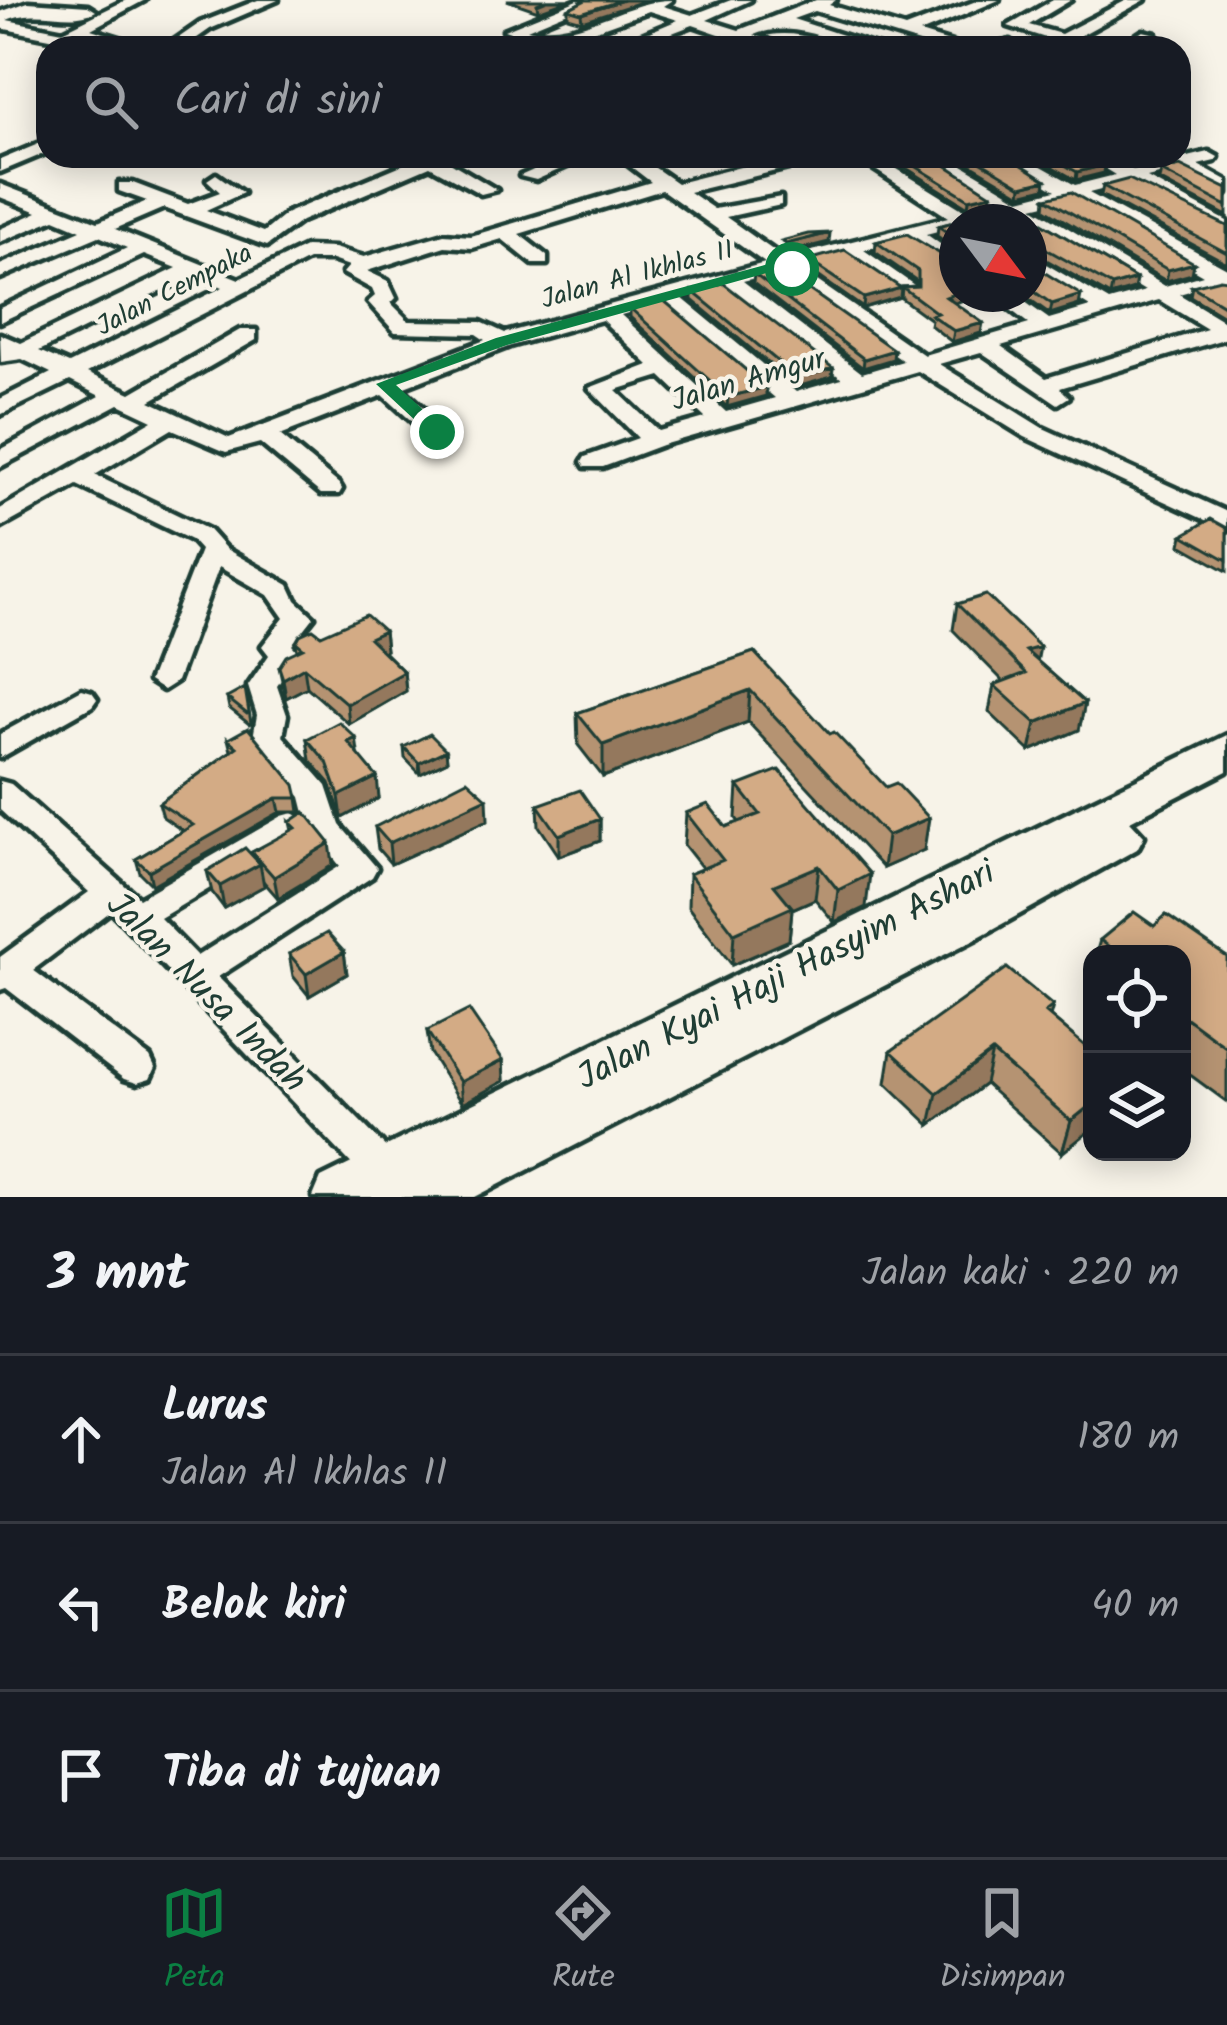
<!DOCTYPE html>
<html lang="id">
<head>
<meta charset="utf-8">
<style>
	:root { --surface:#171b24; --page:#20242c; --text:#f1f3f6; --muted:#9ea1a6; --line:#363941; --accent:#0b8043 }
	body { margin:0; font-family:Kalam,sans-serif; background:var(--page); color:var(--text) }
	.controls { position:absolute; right:36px; bottom:36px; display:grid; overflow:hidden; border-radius:24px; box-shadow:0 6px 30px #0003 }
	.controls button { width:108px; height:108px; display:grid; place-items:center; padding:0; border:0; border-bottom:3px solid var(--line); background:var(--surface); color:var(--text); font:60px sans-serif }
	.compass { position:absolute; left:939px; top:204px; width:108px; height:108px; border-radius:50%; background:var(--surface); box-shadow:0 6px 30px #0003; rotate:122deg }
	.stop { position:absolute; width:36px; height:36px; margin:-27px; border:9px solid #0b8043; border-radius:50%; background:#fff }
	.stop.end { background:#0b8043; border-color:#fff; box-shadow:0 3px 12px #0008 }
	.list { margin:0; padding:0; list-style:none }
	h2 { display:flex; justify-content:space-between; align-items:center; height:156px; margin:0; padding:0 48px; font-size:51px }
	h2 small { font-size:39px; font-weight:400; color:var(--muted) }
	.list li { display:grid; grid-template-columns:78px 1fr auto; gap:36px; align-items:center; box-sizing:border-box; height:168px; padding:0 48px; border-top:3px solid var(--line) }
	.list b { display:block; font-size:45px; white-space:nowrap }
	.list p { margin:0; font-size:39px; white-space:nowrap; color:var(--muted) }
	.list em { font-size:39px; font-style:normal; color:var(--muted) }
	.icon { flex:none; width:66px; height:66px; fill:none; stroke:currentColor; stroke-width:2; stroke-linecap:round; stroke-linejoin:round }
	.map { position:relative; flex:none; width:1227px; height:1197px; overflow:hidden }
	.search { position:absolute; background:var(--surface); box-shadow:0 6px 30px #0003; left:36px; right:36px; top:36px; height:132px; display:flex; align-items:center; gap:30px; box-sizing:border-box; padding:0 42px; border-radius:36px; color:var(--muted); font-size:45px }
	.sheet { height:660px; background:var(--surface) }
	nav { display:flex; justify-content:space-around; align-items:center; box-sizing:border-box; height:168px; border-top:3px solid var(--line); background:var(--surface); font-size:33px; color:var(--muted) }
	nav a { display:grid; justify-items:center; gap:6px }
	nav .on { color:var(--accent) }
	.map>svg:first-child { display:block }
</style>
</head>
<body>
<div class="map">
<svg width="1227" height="1197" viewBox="0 0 1227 1197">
	<rect width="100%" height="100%" fill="#f7f3e8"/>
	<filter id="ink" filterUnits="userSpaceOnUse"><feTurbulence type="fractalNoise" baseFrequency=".00833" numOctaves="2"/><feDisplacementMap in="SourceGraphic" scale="24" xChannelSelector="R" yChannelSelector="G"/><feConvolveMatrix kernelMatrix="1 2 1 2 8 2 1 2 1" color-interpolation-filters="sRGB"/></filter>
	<g filter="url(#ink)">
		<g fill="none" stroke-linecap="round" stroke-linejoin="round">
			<defs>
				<path id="street" d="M 126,0 L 145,0 L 91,29 L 152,48 L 126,48 L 78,35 L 65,41 L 0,28 L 0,12 L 28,2 L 88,6 L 96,11 C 69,25 41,6 7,20 L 63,31 Z
					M 258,0 L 278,0 L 210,29 L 183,48 L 164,48 L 200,23 Z
					M 578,0 L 587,4 L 527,29 C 577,43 622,0 672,0 L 663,6 L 692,15 L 731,0 L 751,0 L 707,20 L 739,30 L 816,0 L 836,0 L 829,5 L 905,28 L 979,0 L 999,0 L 920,33 L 952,43 L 952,48 L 936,48 L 815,11 L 793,19 L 882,48 C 833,48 799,17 754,35 L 787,48 C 771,48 752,40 738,41 C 724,43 714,48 699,48 L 725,36 L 693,25 L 633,48 L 611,48 L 678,20 L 649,11 L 552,46 L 504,30 Z
					M 1053,0 L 1071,0 L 1029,25 L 1061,34 L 1127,0 L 1145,0 L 1076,38 L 1103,48 L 1077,48 L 1008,26 Z
					M 1143,31 L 1156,34 L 1136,48 L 1117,48 Z
					M 1011,41 L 1017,48 L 992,48 L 994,45 Z
					M 48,140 L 48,152 L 0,172 L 0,160 Z
					M 1209,152 L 1218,157 L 1215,161 L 1198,165 L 1227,181 L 1227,194 L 1179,170 L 1147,178 L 1227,221 L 1227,235 L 1128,183 L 1089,193 L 1227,268 L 1227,286 L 1218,283 L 1179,294 L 1227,323 L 1227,338 L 1060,388 L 1069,397 L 1058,404 L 981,352 L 939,364 L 1041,427 L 1227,512 L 1227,530 L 1025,437 L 918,371 L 662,445 L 603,467 L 585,467 L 582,462 L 585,457 L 638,438 L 589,388 L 649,365 L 602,320 L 510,346 L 402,388 L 445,427 L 449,432 L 445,437 L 429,437 L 383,395 L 280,435 L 339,484 L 342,489 L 339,494 L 321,494 L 260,443 L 226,452 L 172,429 L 95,475 L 209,530 L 226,549 L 289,585 L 296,600 L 314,617 L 292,645 L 299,653 L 277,686 L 287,715 L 283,736 L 327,786 L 340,825 L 377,868 L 372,877 L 218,977 L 423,1185 L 429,1197 L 383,1197 L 111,911 L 33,970 L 150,1057 L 155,1068 L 150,1079 L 137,1083 L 124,1079 L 6,988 L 0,990 L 0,957 L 89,892 L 0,810 L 0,781 L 11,784 L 139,898 L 282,816 L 293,813 L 307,821 L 301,797 L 253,738 L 257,715 L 248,686 L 269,655 L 262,646 L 284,618 L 268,595 L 219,567 L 177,681 L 163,690 L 149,681 L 200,550 L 191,540 L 77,485 L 0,528 L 0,509 L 153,420 L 119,404 L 0,467 L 0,450 L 100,396 L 70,381 L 0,415 L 0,399 L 51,373 L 22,359 L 1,362 L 0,334 L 21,343 L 177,268 L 144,255 L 0,322 L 0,308 L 127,248 L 99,236 L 0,278 L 0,265 L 81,230 L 55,219 L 0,242 L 0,229 L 38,212 L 0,197 L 0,184 L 98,222 L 147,201 L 119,191 L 119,183 L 133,183 L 188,204 L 220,192 L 207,180 L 216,174 L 243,193 L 206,210 L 264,232 L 287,213 L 423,156 L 447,156 L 445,159 L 497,190 L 481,194 L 430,166 L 301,221 L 267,246 L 164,208 L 115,229 L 239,279 L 305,247 L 334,248 L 364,257 L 444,234 L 471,236 L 651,182 L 617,156 L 638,156 L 677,183 L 760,162 L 838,156 L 689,192 L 714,209 L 781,197 L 781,205 L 726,217 L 784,258 L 948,217 L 854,156 L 876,156 L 967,212 L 1001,204 L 926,156 L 948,156 L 1020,199 L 1056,190 L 1002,156 L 1024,156 L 1075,185 L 1115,175 L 1084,156 L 1106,156 L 1133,170 ZM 662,190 L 765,263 L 505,333 L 481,322 L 409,321 L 391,303 L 396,298 L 388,281 L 367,271 L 445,246 L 472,248 L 502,239 L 533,264 L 547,264 L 547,256 L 519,234 ZM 1070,198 L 1203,275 L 1165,286 L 1033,207 ZM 1014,212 L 1145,291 L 1109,301 L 1029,254 L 1029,269 L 1090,307 L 1049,319 L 1014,294 L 990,294 L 1029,324 L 924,355 L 797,267 L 845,254 L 900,293 L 914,293 L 914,285 L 864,250 L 907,239 L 957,271 L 957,256 L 926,234 L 957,226 L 957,222 L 980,222 ZM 308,260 L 332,260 L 349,266 L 343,273 L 372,289 L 375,296 L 368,302 L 395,332 L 476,334 L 485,340 L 229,438 L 150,401 L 256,340 L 256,330 L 240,330 L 131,393 L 87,373 ZM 778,272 L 903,361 L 862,373 L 743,281 ZM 194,275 L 223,287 L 69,364 L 39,351 ZM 724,287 L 842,379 L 796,392 L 682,298 ZM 1159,300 L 1207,329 L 1046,378 L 1001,346 ZM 663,303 L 775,398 L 726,412 L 621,315 ZM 661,376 L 705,418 L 659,431 L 616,390 ZM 308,825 L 340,866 L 197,956 L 160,918 L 304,832 Z
					M 565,156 L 590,156 L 536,180 L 520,176 Z
					M 82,689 L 92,692 L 97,699 L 92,706 L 0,758 L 0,734 Z"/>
				<path id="primary" d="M 1227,735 L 1227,771 L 1130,821 L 1144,836 L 1137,849 L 975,939 L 475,1197 L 313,1197 L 321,1178 Z"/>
			</defs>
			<use href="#street" stroke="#1f3d34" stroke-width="9"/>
			<use href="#primary" stroke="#1f3d34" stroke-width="9"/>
			<use href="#street" fill="#f7f3e8" fill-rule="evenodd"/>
			<use href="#primary" fill="#f7f3e8" fill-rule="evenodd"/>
		</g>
		<path fill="#b59372" stroke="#1f3d34" stroke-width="3" d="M 507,0 L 569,0 L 538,11 Z
			M 585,0 L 582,21 L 568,17 L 568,9 Z
			M 887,156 L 932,156 L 990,202 L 968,207 Z
			M 957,156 L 1008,156 L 1045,188 L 1021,194 Z
			M 1033,156 L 1090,156 L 1105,165 L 1104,173 L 1076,180 Z
			M 1161,171 L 1227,189 L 1227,216 L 1159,180 Z
			M 1103,186 L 1227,226 L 1227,263 L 1101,195 Z
			M 1046,198 L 1192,274 L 1166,281 L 1045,209 Z
			M 1015,207 L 1136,279 L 1134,289 L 1110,296 L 1029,250 L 957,222 L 957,250 L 937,236 L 938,226 Z
			M 907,234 L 955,303 L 981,333 L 952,342 L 930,325 L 931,320 L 901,298 L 902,287 L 917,286 L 917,281 L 875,252 L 876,242 Z
			M 808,260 L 900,297 L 863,308 L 808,269 Z
			M 1029,263 L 1079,305 L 1050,314 L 1022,294 L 1029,294 Z
			M 754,274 L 893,359 L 863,368 L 753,283 Z
			M 1227,280 L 1227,318 L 1190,296 L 1192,286 Z
			M 692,291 L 832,377 L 797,387 L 692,300 Z
			M 630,308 L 766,396 L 727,407 L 630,317 Z
			M 1227,528 L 1227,571 L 1181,545 L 1183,535 Z
			M 957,604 L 1037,661 L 1085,703 L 1079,730 L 1030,751 L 989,712 L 994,685 L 1003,681 L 953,630 Z
			M 384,631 L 386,650 L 383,651 L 404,672 L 406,691 L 349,724 L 307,687 L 286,698 L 279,667 L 297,651 L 296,642 L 321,635 Z
			M 754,652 L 924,850 L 883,868 L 748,722 L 603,777 L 578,745 L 577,713 Z
			M 227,698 L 247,698 L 251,723 L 249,724 L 229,708 Z
			M 228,739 L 298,798 L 300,812 L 280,812 L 152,885 L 140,873 L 136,859 L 183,831 L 163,817 L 159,803 L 231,751 Z
			M 307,739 L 358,755 L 379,798 L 342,818 L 330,783 L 310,760 Z
			M 404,747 L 446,750 L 447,761 L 420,774 L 405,758 Z
			M 738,786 L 866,907 L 834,922 L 815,899 L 792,909 L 789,940 L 732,965 L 688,907 L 689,874 L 703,869 L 684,845 L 686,813 L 726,827 L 739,822 L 736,818 Z
			M 538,805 L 600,819 L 600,841 L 559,856 L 539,826 Z
			M 488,820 L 391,864 L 378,849 L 375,827 Z
			M 290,822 L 333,865 L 278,898 L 263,881 L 264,886 L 224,908 L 212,892 L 207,871 L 253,857 L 252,852 L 292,831 Z
			M 1154,926 L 1227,957 L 1227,1102 L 1182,1069 L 1182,954 L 1096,954 L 1100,940 Z
			M 344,952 L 347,974 L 309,996 L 293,976 L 289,954 Z
			M 1053,1006 L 1050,1017 L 1092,1052 L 1062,1153 L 985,1084 L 930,1125 L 886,1083 L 891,1051 Z
			M 427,1031 L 503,1060 L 504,1081 L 462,1104 L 430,1053 Z"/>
		<path fill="#94785d" stroke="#1f3d34" stroke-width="3" d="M 547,0 L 569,0 L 538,11 L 537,4 Z
			M 623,0 L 648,0 L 582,21 L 581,13 Z
			M 1105,165 L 1104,173 L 1076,180 L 1077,172 Z
			M 1046,180 L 1045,188 L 1021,194 L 1022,186 Z
			M 991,194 L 990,202 L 968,207 L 969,199 Z
			M 830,233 L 829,242 L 785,253 L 786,244 Z
			M 1194,263 L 1192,274 L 1166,281 L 1168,270 Z
			M 1136,279 L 1134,289 L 1110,296 L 1112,286 Z
			M 901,288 L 900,297 L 863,308 L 864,298 Z
			M 957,293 L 957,294 L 979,294 L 945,307 L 946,297 Z
			M 1081,295 L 1079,305 L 1050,314 L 1052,304 Z
			M 983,323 L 981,333 L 952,342 L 954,331 Z
			M 894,350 L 893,359 L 863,368 L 864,359 Z
			M 833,368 L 832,377 L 797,387 L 798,378 Z
			M 766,387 L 766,396 L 727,407 L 728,397 Z
			M 384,631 L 386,650 L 372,657 L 369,638 Z
			M 1040,647 L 1035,673 L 1026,651 Z
			M 304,667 L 307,687 L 286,698 L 283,679 Z
			M 404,672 L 406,691 L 349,724 L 347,704 Z
			M 750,690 L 748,722 L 603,777 L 603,745 Z
			M 1085,703 L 1079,730 L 1030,751 L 1036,723 Z
			M 356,738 L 359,759 L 348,742 Z
			M 446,750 L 447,761 L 420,774 L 419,763 Z
			M 377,777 L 379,798 L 342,818 L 339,796 Z
			M 277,798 L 280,812 L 152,885 L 149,871 Z
			M 487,798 L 488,820 L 391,864 L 389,843 Z
			M 929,818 L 924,850 L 883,868 L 887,836 Z
			M 600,819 L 600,841 L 559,856 L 559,835 Z
			M 330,843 L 333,865 L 278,898 L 274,877 Z
			M 260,864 L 264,886 L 224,908 L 220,886 Z
			M 819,866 L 815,899 L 792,909 L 789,940 L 732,965 L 734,933 L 774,885 Z
			M 870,874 L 866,907 L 834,922 L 838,890 Z
			M 344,952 L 347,974 L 309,996 L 306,974 Z
			M 992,1052 L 985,1084 L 930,1125 L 937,1093 Z
			M 503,1060 L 504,1081 L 462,1104 L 460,1082 Z
			M 1092,1104 L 1092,1129 L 1062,1153 L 1071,1121 Z"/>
		<path fill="#d3ab85" stroke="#1f3d34" stroke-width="3" d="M 586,0 L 623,0 L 581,13 L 568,9 Z
			M 899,156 L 932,156 L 991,194 L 969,199 Z
			M 972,156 L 1008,156 L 1046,180 L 1022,186 Z
			M 1049,156 L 1090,156 L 1105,165 L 1077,172 Z
			M 1180,166 L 1227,189 L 1227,206 L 1161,171 Z
			M 1129,179 L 1227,226 L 1227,253 L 1103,186 Z
			M 1071,192 L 1194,263 L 1168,270 L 1046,198 Z
			M 1015,207 L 1136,279 L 1112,286 L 1030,240 L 1029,253 L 1029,222 L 957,222 L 957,239 L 938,226 Z
			M 830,233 L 786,244 L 781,241 L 808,234 Z
			M 907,234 L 957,264 L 957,293 L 946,297 L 983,323 L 954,331 L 931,315 L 937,313 L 902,287 L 918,286 L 918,271 L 876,242 Z
			M 845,250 L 901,288 L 864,298 L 808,260 Z
			M 1029,263 L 1081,295 L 1052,304 L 1029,288 Z
			M 778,268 L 894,350 L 864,359 L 754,274 Z
			M 1220,279 L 1227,280 L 1227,307 L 1192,286 Z
			M 723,283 L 833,368 L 798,378 L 692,291 Z
			M 662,299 L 766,387 L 728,397 L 630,308 Z
			M 1211,519 L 1227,528 L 1227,560 L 1183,535 Z
			M 986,595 L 1040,647 L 1026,651 L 1085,703 L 1036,723 L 994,685 L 1026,673 L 957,604 Z
			M 366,615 L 384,631 L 369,638 L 404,672 L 347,704 L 304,667 L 283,679 L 279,667 L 286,656 L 303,648 L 296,642 L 300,635 L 313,629 L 321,635 Z
			M 754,652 L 830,734 L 834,732 L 886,787 L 896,783 L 929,818 L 887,836 L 750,690 L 603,745 L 577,713 Z
			M 245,688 L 249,713 L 247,714 L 227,698 Z
			M 339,722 L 356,738 L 348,742 L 377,777 L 339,796 L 327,762 L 307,739 Z
			M 248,728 L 295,785 L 298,798 L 277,798 L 149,871 L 136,859 L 193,825 L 159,803 L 237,747 L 228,739 Z
			M 430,734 L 446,750 L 419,763 L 404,747 Z
			M 779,770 L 870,874 L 838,890 L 819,866 L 774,885 L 792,907 L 734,933 L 689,874 L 723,860 L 686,813 L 708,804 L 726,827 L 760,814 L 738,786 Z
			M 467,780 L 487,798 L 389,843 L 375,827 Z
			M 580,790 L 600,819 L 559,835 L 538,805 Z
			M 305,812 L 330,843 L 274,877 L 252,852 L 296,828 L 290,822 Z
			M 245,848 L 260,864 L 220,886 L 207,871 Z
			M 1134,912 L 1154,926 L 1166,915 L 1227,957 L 1227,1048 L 1182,1015 L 1182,954 L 1119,954 L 1100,940 Z
			M 327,933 L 344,952 L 306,974 L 289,954 Z
			M 1007,968 L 1053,1006 L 1045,1012 L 1092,1052 L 1092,1104 L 1071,1121 L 992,1052 L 937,1093 L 891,1051 Z
			M 469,1010 L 503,1060 L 460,1082 L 427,1031 Z"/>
	</g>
	<path fill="#0b8043" d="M 783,260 L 797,266 L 797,272 L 781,269 L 507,345 L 396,385 L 443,428 L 443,435 L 431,435 L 376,384 L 496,338 Z"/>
	<g text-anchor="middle" stroke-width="9" stroke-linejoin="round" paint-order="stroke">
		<g font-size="27" fill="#1f3d34" stroke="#f7f3e8">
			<text transform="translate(637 274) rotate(-15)" y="9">Jalan Al Ikhlas II</text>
			<text transform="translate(174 289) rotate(-27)" y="9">Jalan Cempaka</text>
		</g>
		<g font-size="30" fill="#1f3d34" stroke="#f7f3e8">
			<text transform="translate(748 379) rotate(-16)" y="10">Jalan Amgur</text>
		</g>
		<g font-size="36" fill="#1f3d34" stroke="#f7f3e8">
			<text transform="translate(785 973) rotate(-27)" y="13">Jalan Kyai Haji Hasyim Ashari</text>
			<text transform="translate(208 991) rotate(45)" y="13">Jalan Nusa Indah</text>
		</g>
	</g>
</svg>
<div class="controls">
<button><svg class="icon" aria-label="locate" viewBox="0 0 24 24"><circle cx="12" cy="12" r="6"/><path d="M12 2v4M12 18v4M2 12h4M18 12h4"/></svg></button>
<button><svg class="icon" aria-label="layers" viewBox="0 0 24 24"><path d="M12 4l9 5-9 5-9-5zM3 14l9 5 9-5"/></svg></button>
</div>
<svg class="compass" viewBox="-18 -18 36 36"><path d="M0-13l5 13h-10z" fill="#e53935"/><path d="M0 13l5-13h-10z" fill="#9ea1a6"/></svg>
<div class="stop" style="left:792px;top:269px"></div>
<div class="stop end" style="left:437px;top:432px"></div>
<div class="search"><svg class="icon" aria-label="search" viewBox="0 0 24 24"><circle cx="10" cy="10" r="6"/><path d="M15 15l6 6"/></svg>Cari di sini</div>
</div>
<section class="sheet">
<h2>3 mnt<small>Jalan kaki · 220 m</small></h2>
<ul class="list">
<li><svg class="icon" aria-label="ahead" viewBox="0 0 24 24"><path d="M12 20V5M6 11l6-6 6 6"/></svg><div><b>Lurus</b><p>Jalan Al Ikhlas II</p></div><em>180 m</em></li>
<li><svg class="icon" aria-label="left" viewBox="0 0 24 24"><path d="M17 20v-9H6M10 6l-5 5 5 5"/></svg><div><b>Belok kiri</b></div><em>40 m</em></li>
<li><svg class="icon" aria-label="arrive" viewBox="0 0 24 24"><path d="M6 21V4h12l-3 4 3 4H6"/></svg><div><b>Tiba di tujuan</b></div></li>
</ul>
</section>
<nav>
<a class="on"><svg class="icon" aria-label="map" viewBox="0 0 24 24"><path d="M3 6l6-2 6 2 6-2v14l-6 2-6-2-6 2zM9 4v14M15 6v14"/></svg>Peta</a>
<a><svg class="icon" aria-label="directions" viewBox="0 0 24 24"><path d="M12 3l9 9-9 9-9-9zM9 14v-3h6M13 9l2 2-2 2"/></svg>Rute</a>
<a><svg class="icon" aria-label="saved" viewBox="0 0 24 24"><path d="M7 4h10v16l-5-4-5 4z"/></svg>Disimpan</a>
</nav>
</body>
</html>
